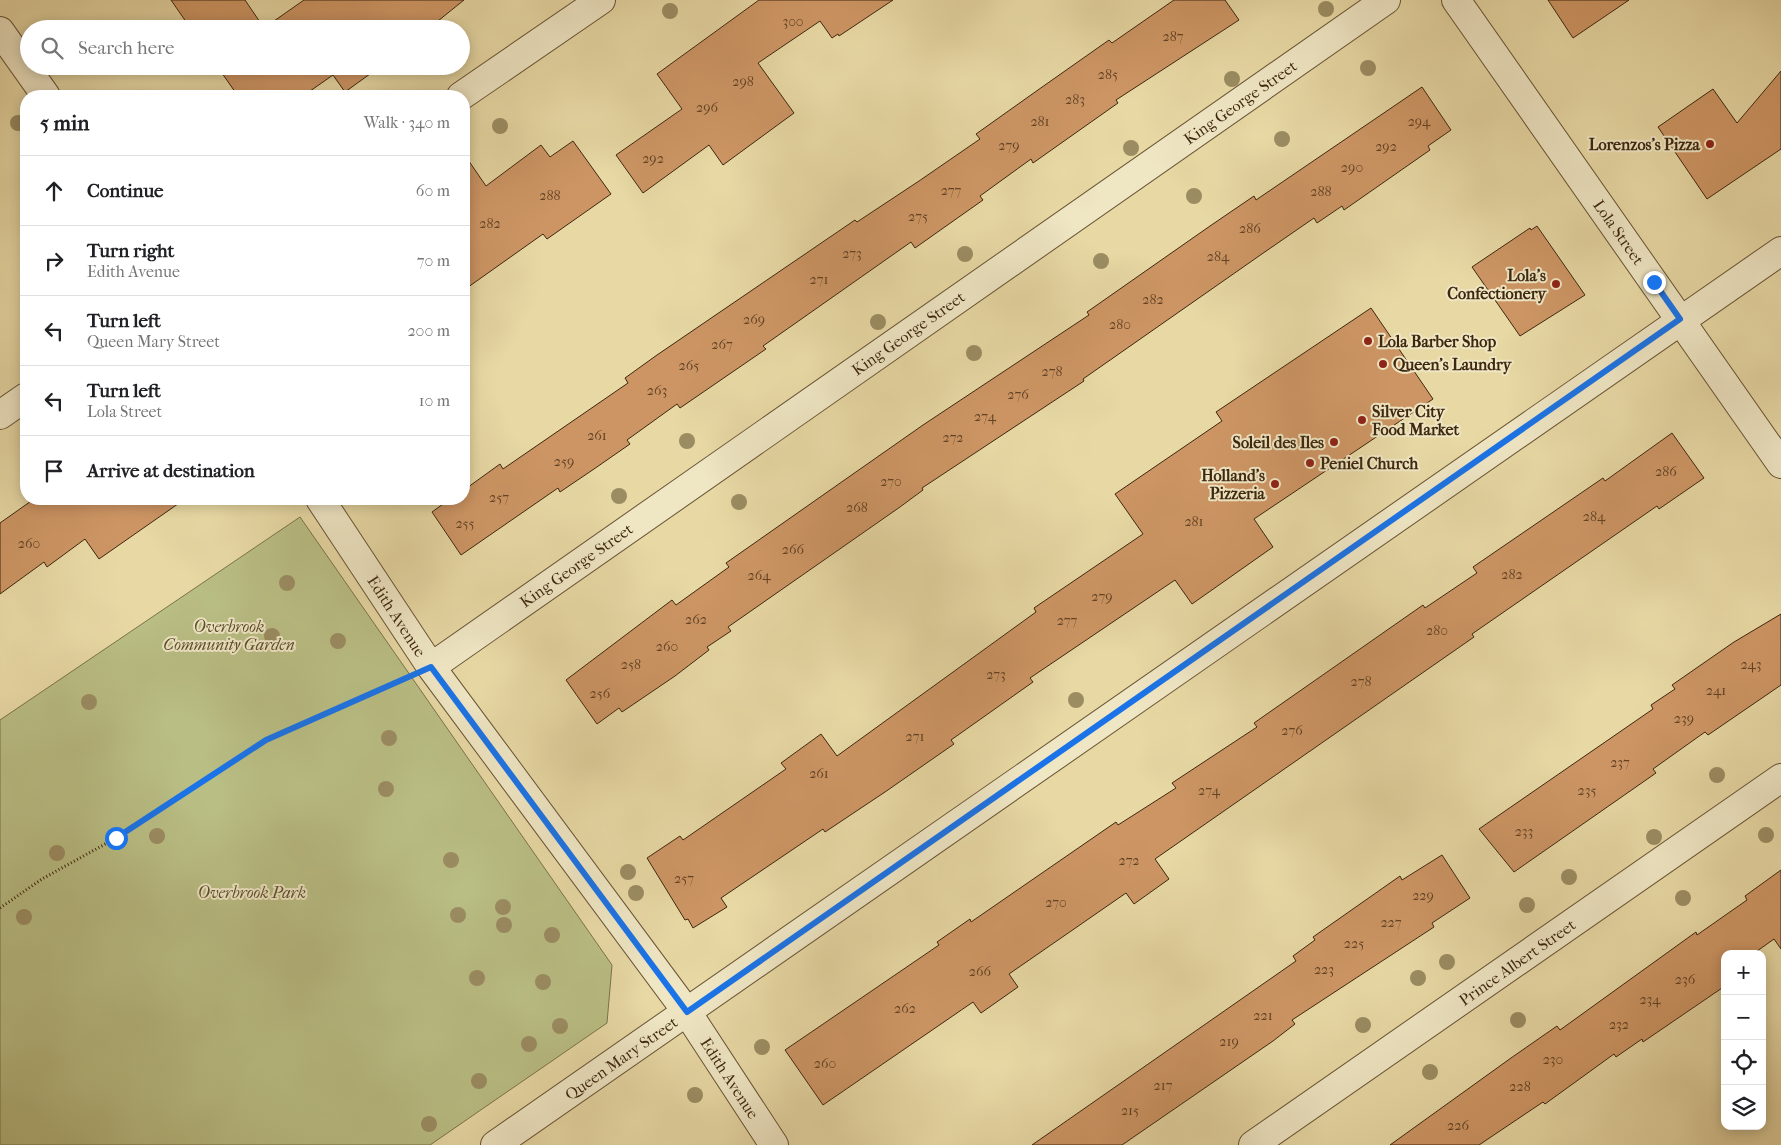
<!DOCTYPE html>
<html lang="en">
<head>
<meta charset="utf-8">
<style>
	:root { --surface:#fff; --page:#f2f2f2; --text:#202124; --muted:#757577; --line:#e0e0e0 }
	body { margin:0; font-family:"IM FELL French Canon",serif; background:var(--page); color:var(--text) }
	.controls { position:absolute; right:15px; bottom:15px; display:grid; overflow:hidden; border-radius:10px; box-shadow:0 2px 12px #0003 }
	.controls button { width:45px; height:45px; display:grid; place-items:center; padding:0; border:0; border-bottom:1px solid var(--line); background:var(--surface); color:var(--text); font:25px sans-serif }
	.stop { position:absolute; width:15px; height:15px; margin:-11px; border:4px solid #1a73e8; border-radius:50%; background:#fff }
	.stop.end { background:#1a73e8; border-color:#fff; box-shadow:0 1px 5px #0008 }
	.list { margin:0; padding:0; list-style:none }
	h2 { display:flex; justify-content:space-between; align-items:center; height:65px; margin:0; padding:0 20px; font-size:21px }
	h2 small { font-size:16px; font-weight:400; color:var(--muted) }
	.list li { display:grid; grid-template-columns:32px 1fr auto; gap:15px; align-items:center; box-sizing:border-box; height:70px; padding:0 20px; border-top:1px solid var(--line) }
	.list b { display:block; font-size:19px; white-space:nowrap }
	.list p { margin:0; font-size:16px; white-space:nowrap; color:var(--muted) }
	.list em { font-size:16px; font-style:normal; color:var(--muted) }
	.icon { flex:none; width:28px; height:28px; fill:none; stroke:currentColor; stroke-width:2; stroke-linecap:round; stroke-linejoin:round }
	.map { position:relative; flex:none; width:1781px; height:1145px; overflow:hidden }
	.search { position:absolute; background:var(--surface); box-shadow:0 2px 12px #0003; left:20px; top:20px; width:450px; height:55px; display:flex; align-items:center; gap:12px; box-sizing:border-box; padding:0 18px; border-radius:28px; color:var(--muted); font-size:19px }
	.panel { position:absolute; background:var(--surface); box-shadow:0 2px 12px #0003; left:20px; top:90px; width:450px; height:415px; border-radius:20px }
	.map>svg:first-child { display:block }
</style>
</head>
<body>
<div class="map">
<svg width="1781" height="1145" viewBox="0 0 1781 1145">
	<rect width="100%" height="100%" fill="#e7d8a4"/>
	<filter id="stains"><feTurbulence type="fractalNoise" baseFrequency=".004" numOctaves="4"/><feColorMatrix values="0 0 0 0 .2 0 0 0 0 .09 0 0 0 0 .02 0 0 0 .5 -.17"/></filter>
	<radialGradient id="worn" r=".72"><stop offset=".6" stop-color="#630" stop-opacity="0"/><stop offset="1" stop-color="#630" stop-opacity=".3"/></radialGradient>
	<path fill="#b9be84" stroke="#7b724a" d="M 300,517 L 612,965 L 607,1023 L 430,1145 L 0,1145 L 0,720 Z"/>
	<path fill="#cd9564" stroke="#3d270f" d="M 171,0 L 245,0 L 264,28 L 304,0 L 464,0 L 428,29 L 191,29 Z
		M 759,0 L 893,0 L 839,36 L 838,34 L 832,38 L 820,21 L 758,63 L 794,113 L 723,165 L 709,145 L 643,193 L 616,155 L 682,109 L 657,74 Z
		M 1174,0 L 1225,0 L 1239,20 L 1116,100 L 1118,103 L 1033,163 L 1031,159 L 980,196 L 983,200 L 915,248 L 911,242 L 763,346 L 766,349 L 680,408 L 677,404 L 627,440 L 630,444 L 594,469 L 560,492 L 558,488 L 461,555 L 432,512 L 450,499 L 464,499 L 464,490 L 500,464 L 503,469 L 628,383 L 625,378 L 657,355 L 855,220 L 857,222 L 919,181 L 980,139 L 976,134 L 1045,85 L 1109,40 L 1112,43 Z
		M 1548,0 L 1629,0 L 1573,38 Z
		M 217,66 L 381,66 L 345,92 L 333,75 L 303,96 L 238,96 Z
		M 1781,71 L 1781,149 L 1707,199 L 1658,127 L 1713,89 L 1737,123 Z
		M 1422,87 L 1451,130 L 1428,146 L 1430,150 L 1344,210 L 1342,206 L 1317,223 L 1314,218 L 1259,256 L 1083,379 L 1084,381 L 922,488 L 923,490 L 900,507 L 728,627 L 731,631 L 707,647 L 709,650 L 675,676 L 622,712 L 619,708 L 597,724 L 566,680 L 672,600 L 676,605 L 729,567 L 726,563 L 923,425 L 1089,315 L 1087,312 L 1210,226 L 1254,196 L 1256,200 Z
		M 573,141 L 611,194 L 547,239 L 543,234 L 464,290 L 464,154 L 486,186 L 541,145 L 550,157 Z
		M 1537,226 L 1585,295 L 1520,336 L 1472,267 L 1530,228 L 1531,230 Z
		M 1371,308 L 1433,399 L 1254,519 L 1273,547 L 1192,604 L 1175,580 L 1030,678 L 1033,682 L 951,740 L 954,744 L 885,792 L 825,832 L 823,829 L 721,898 L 727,907 L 693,928 L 688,919 L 685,920 L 647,858 L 680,836 L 683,840 L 786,769 L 781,763 L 821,734 L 837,756 L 1036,612 L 1034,608 L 1143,534 L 1115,494 L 1222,421 L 1216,412 Z
		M 1672,433 L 1704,478 L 1659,509 L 1657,506 L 1550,580 L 1472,634 L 1474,637 L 1155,859 L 1169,879 L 1134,904 L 1126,893 L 1009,974 L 1018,987 L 981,1013 L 973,1002 L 823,1105 L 785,1050 L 939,945 L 937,942 L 970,919 L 971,922 L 1116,822 L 1118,825 L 1176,788 L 1172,783 L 1257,727 L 1254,723 L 1423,605 L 1425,608 L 1477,573 L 1473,567 L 1603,478 L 1605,481 Z
		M 34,499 L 185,499 L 99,559 L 85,539 L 47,567 L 44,562 L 0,594 L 0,523 Z
		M 1781,614 L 1781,685 L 1708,735 L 1705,732 L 1653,769 L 1656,773 L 1514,872 L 1479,829 L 1653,709 L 1651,705 L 1675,689 L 1672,685 L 1734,642 Z
		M 1442,855 L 1470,898 L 1432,923 L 1434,927 L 1292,1020 L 1295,1024 L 1273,1041 L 1122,1145 L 1032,1145 L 1296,961 L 1293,956 L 1315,940 L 1313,937 L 1400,876 L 1402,880 Z
		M 1781,870 L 1781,949 L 1774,939 L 1753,954 L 1725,954 L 1725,986 L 1643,1042 L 1642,1039 L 1616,1057 L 1614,1054 L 1545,1104 L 1543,1102 L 1479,1145 L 1390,1145 L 1511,1058 L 1557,1026 L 1560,1030 L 1696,932 L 1697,935 L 1747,900 L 1745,896 Z"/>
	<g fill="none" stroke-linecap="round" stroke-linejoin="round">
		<defs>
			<path id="minor" d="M 1456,0 L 1781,464
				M 0,31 L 46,96
				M 461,96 L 601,0
				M 0,415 L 26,397
				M 320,499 L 431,667 L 687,1012 L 774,1145
				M 431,667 L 1386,0
				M 495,1145 L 1781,251
				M 1253,1145 L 1781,778"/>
		</defs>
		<use href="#minor" stroke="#685334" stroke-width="30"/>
		<path stroke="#3d270f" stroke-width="3" stroke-dasharray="1 2.5" stroke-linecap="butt" d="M 0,908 L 42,879 L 116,838 L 266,740 L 398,681"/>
		<use href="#minor" stroke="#efe6c4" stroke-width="28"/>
	</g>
	<g fill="#9b8c62">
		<circle cx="1326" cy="9" r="8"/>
		<circle cx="670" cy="11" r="8"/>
		<circle cx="1368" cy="68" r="8"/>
		<circle cx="1232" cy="79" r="8"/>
		<circle cx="18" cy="123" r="8"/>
		<circle cx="500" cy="126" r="8"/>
		<circle cx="1282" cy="139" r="8"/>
		<circle cx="1131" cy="148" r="8"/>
		<circle cx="1194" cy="196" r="8"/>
		<circle cx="965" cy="254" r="8"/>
		<circle cx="1101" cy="261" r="8"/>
		<circle cx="878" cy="322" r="8"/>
		<circle cx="974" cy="353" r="8"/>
		<circle cx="687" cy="441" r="8"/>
		<circle cx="619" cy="496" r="8"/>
		<circle cx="739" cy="502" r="8"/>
		<circle cx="287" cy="583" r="8"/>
		<circle cx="272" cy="636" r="8"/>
		<circle cx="338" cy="641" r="8"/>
		<circle cx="1076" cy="700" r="8"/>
		<circle cx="89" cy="702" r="8"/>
		<circle cx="389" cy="738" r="8"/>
		<circle cx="1717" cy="775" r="8"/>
		<circle cx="386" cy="789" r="8"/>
		<circle cx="1766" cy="835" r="8"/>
		<circle cx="157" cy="836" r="8"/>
		<circle cx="1654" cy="837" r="8"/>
		<circle cx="57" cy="853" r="8"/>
		<circle cx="451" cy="860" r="8"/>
		<circle cx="628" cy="872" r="8"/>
		<circle cx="1569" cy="877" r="8"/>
		<circle cx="636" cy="893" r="8"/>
		<circle cx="1683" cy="898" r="8"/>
		<circle cx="1527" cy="905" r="8"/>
		<circle cx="503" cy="907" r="8"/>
		<circle cx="458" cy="915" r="8"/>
		<circle cx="24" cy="917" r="8"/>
		<circle cx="504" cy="925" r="8"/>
		<circle cx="552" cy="935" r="8"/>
		<circle cx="1447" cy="962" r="8"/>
		<circle cx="477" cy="978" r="8"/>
		<circle cx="1418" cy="978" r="8"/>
		<circle cx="543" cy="982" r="8"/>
		<circle cx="1518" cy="1020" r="8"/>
		<circle cx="1363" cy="1025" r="8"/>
		<circle cx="560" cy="1026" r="8"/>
		<circle cx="529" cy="1044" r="8"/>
		<circle cx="762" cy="1047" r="8"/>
		<circle cx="1430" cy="1072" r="8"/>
		<circle cx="479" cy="1081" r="8"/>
		<circle cx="695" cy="1095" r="8"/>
		<circle cx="429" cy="1124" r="8"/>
	</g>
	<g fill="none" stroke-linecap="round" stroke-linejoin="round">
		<path stroke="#1a73e8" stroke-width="6" d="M 116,838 L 266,740 L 431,667 L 687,1012 L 1680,319 L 1654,282"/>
	</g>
	<g fill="#8f2418" stroke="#efe6c4" stroke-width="2">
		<circle cx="1710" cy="144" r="5"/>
		<circle cx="1556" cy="284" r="5"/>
		<circle cx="1368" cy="341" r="5"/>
		<circle cx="1383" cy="364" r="5"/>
		<circle cx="1362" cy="420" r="5"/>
		<circle cx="1334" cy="442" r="5"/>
		<circle cx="1310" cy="463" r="5"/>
		<circle cx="1275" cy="484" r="5"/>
	</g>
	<g text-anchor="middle" stroke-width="4" stroke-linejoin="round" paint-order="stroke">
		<g font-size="14" fill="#614224">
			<text x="793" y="26">300</text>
			<text x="1173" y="41">287</text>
			<text x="1108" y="79">285</text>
			<text x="743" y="86">298</text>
			<text x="1075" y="104">283</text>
			<text x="707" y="112">296</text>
			<text x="1040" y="126">281</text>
			<text x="1419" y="126">294</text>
			<text x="1009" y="150">279</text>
			<text x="1386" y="151">292</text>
			<text x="653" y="163">292</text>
			<text x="1352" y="172">290</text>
			<text x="951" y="195">277</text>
			<text x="1321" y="196">288</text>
			<text x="550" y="200">288</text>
			<text x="918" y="221">275</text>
			<text x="490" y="228">282</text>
			<text x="1250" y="233">286</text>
			<text x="852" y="258">273</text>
			<text x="1218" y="261">284</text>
			<text x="819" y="284">271</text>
			<text x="1153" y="304">282</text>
			<text x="754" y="324">269</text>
			<text x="1120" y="329">280</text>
			<text x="722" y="349">267</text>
			<text x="689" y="370">265</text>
			<text x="1052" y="376">278</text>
			<text x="657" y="395">263</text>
			<text x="1018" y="399">276</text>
			<text x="985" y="421">274</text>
			<text x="597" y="440">261</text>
			<text x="953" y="442">272</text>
			<text x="564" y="466">259</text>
			<text x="1666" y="476">286</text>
			<text x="891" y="486">270</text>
			<text x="499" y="502">257</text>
			<text x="857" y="512">268</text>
			<text x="1594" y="521">284</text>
			<text x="1194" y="526">281</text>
			<text x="465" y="528">255</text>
			<text x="29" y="548">260</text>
			<text x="793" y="554">266</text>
			<text x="1512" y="579">282</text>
			<text x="759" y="580">264</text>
			<text x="1102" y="601">279</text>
			<text x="696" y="624">262</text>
			<text x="1067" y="625">277</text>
			<text x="1437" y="635">280</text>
			<text x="667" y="651">260</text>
			<text x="631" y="669">258</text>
			<text x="1751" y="669">243</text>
			<text x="996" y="679">273</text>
			<text x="1361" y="686">278</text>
			<text x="1716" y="695">241</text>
			<text x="600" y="698">256</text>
			<text x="1684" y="723">239</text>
			<text x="1292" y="735">276</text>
			<text x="915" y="741">271</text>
			<text x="1620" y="767">237</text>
			<text x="819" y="778">261</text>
			<text x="1209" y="795">274</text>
			<text x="1587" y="795">235</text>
			<text x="1524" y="836">233</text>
			<text x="1129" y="865">272</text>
			<text x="684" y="883">257</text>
			<text x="1423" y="900">229</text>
			<text x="1056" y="907">270</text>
			<text x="1391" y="927">227</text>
			<text x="1354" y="948">225</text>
			<text x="1324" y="974">223</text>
			<text x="980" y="976">266</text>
			<text x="1685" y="984">236</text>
			<text x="1650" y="1004">234</text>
			<text x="905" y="1013">262</text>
			<text x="1263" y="1020">221</text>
			<text x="1619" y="1029">232</text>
			<text x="1229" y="1046">219</text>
			<text x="1553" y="1064">230</text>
			<text x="825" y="1068">260</text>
			<text x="1163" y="1090">217</text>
			<text x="1520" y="1091">228</text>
			<text x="1130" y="1115">215</text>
			<text x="1458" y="1130">226</text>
		</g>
		<g font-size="16" fill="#3d270f" stroke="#efe6c4">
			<text transform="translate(1240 102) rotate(-35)" y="6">King George Street</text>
			<text transform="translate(1619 232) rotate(55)" y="6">Lola Street</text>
			<text transform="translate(908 333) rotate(-35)" y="6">King George Street</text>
			<text transform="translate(576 565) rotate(-35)" y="6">King George Street</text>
			<text transform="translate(397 616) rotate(57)" y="6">Edith Avenue</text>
			<text transform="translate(1517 962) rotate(-35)" y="6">Prince Albert Street</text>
			<text transform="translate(621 1058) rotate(-35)" y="6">Queen Mary Street</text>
			<text transform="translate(730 1078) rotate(57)" y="6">Edith Avenue</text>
		</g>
		<g font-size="16" font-weight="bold" fill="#3d270f" stroke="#efe6c4" text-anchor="end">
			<text x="1700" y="150">Lorenzos's Pizza</text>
			<text x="1546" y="281">Lola's<tspan x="1546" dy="18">Confectionery</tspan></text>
			<text x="1378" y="347" text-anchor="start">Lola Barber Shop</text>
			<text x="1393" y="370" text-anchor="start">Queen's Laundry</text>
			<text x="1372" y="417" text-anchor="start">Silver City<tspan x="1372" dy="18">Food Market</tspan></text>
			<text x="1324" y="448">Soleil des Iles</text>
			<text x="1320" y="469" text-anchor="start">Peniel Church</text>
			<text x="1265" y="481">Holland's<tspan x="1265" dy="18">Pizzeria</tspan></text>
		</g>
		<g font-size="16" font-style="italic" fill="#5c4d2c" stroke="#efe6c4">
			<text x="229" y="632">Overbrook<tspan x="229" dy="18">Community Garden</tspan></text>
			<text x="252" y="898">Overbrook Park</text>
		</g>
	</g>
	<rect width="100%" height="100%" filter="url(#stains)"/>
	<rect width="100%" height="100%" fill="url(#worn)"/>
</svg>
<div class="controls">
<button>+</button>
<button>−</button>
<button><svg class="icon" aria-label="locate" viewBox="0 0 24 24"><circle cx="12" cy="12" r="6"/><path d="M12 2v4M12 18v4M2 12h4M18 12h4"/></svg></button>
<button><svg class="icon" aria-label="layers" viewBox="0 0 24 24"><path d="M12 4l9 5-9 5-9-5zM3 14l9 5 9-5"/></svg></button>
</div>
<div class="stop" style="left:116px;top:838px"></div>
<div class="stop end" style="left:1654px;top:282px"></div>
<div class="search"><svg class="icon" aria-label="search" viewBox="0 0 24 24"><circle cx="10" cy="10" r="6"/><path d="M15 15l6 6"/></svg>Search here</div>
<section class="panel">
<h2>5 min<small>Walk · 340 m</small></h2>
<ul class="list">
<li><svg class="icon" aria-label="ahead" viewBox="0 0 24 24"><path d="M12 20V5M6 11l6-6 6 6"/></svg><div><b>Continue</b></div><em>60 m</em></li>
<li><svg class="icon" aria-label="right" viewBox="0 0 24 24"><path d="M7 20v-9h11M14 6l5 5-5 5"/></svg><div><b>Turn right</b><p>Edith Avenue</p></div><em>70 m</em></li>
<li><svg class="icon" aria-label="left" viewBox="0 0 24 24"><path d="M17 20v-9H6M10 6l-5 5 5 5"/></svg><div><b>Turn left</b><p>Queen Mary Street</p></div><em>200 m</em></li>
<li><svg class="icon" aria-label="left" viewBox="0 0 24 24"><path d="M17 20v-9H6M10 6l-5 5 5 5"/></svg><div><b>Turn left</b><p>Lola Street</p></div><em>10 m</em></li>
<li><svg class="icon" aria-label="arrive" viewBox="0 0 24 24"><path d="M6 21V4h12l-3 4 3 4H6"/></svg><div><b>Arrive at destination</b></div></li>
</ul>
</section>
</div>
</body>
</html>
